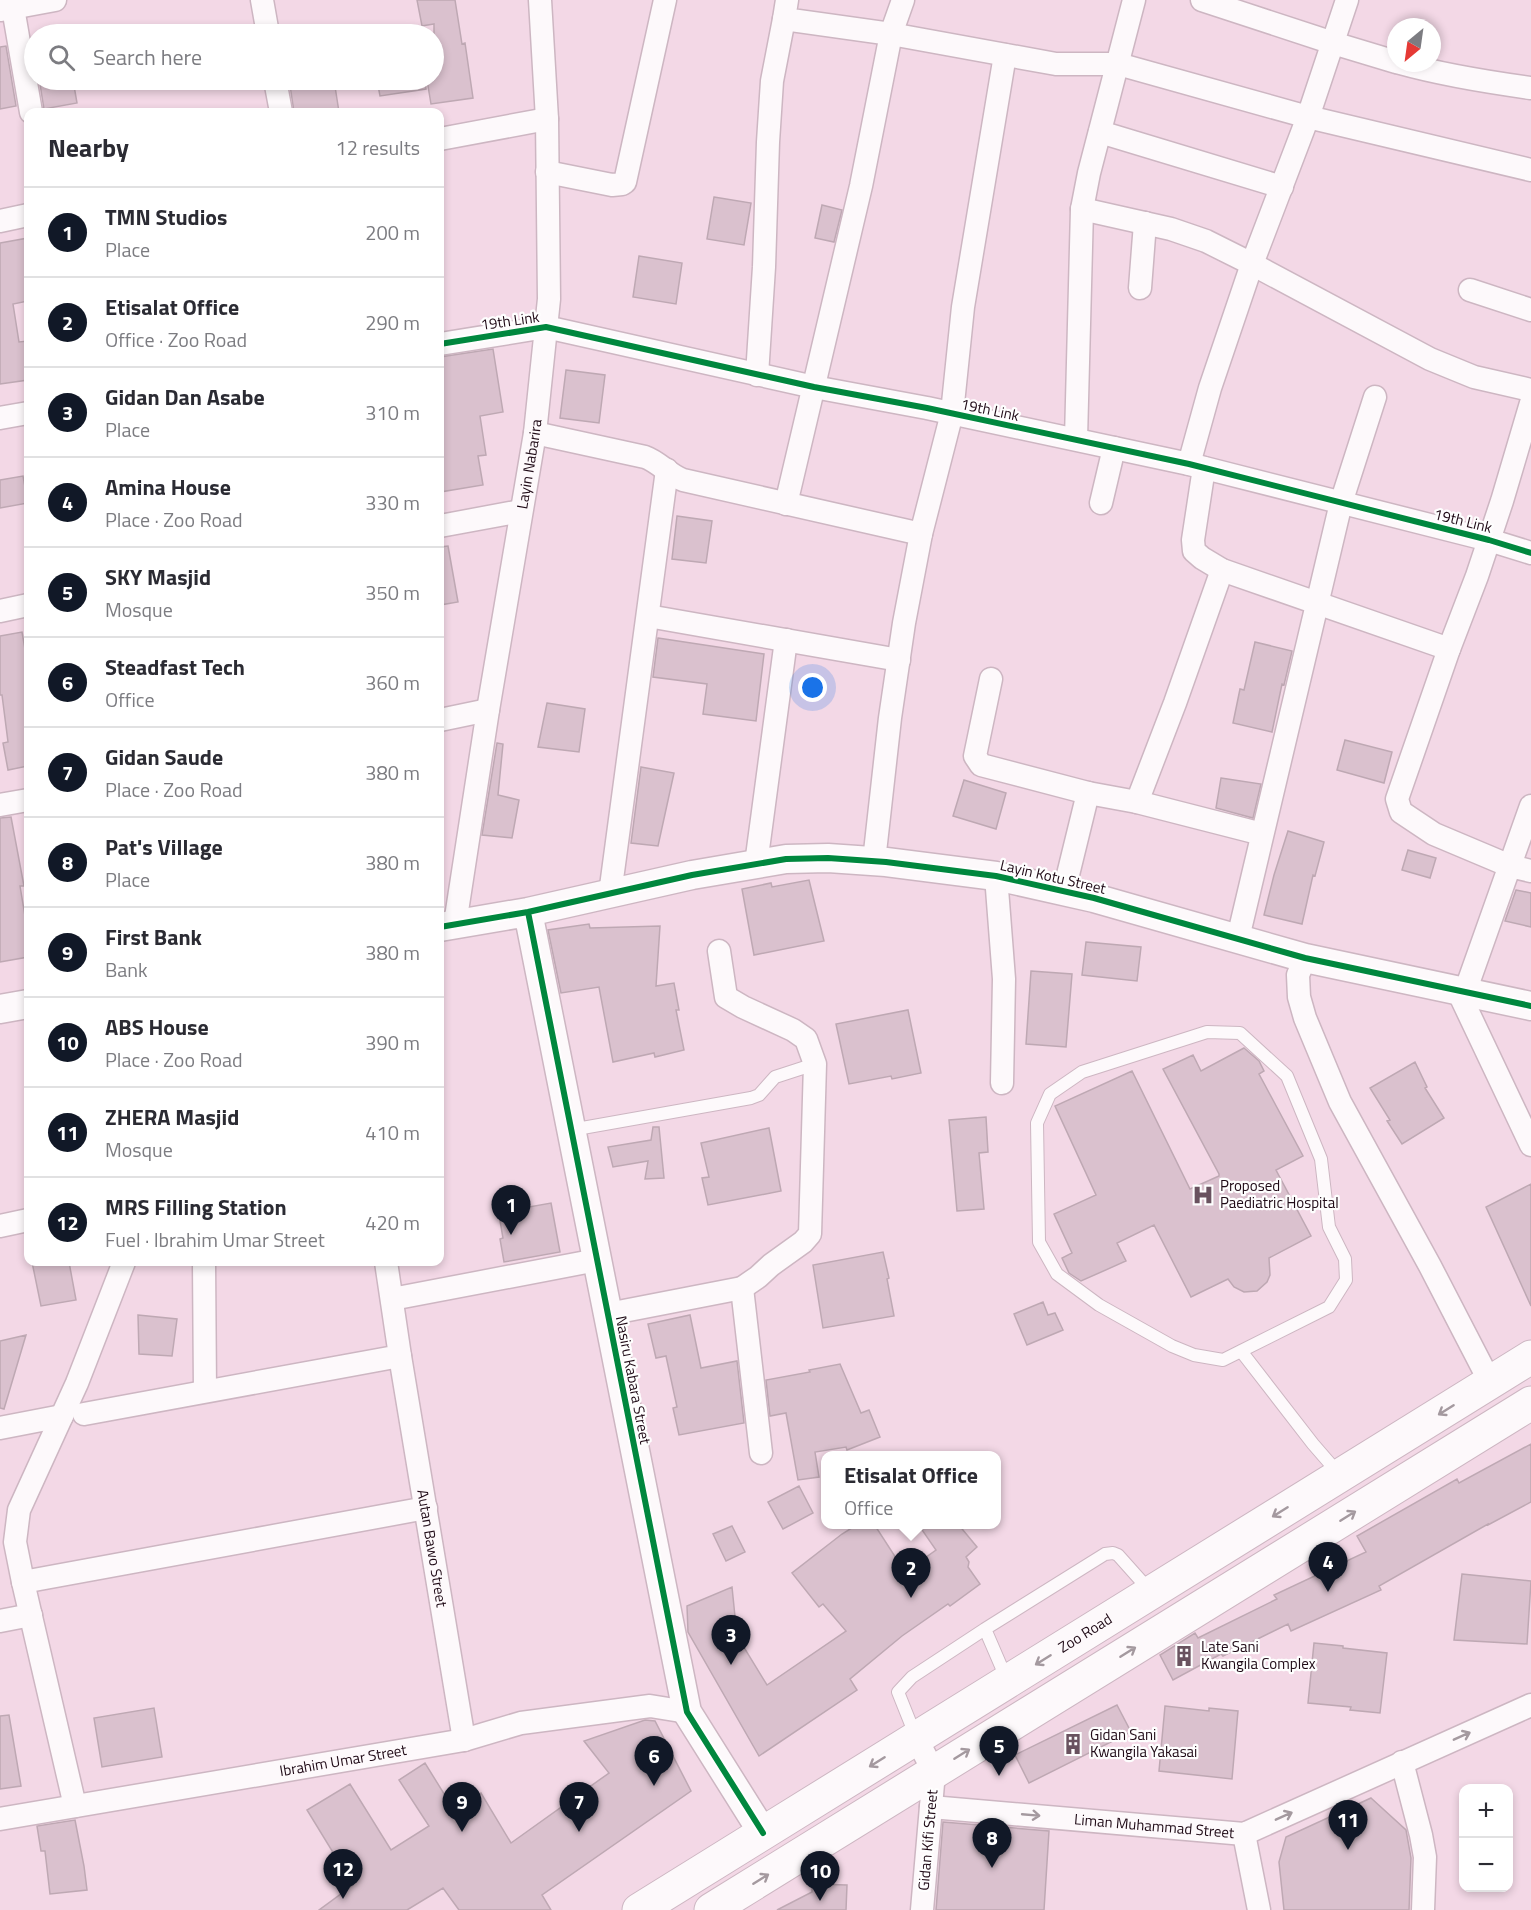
<!DOCTYPE html>
<html lang="en">
<head>
<meta charset="utf-8">
<style>
	:root { --surface:#fff; --page:#f7f7f7; --text:#2b2b33; --muted:#7c7c81; --line:#e1e1e2; --accent:#111827 }
	body { margin:0; font-family:"Titillium Web",sans-serif; background:var(--page); color:var(--text) }
	.controls { position:absolute; right:18px; bottom:18px; display:grid; overflow:hidden; border-radius:12px; box-shadow:0 3px 9px #0003 }
	.controls button { width:54px; height:54px; display:grid; place-items:center; padding:0; border:0; border-bottom:2px solid var(--line); background:var(--surface); color:var(--text); font:30px sans-serif }
	.compass { position:absolute; left:1387px; top:18px; width:54px; height:54px; border-radius:50%; background:var(--surface); box-shadow:0 3px 9px #0003; rotate:209deg }
	.you { position:absolute; left:813px; top:688px; width:21px; height:21px; margin:-15px; border:4px solid #fff; border-radius:50%; background:#1a73e8; box-shadow:0 0 0 9px #1a73e833 }
	.badge { display:grid; place-items:center; width:39px; height:39px; border-radius:50%; background:var(--accent); color:#fff; font-size:20px; font-weight:700 }
	.pin { position:absolute; translate:-50% -50px; filter:drop-shadow(0 2px 3px #0008) }
	.pin::after { content:''; position:absolute; top:32px; width:21px; height:18px; background:inherit; clip-path:polygon(0 0,100% 0,50% 100%) }
	.popup { position:absolute; left:821px; top:1451px; width:180px; height:78px; box-sizing:border-box; display:grid; place-content:center; border-radius:12px; background:var(--surface); filter:drop-shadow(0 2px 4px #0005); font-size:20px; white-space:nowrap; color:var(--muted) }
	.popup b { font-size:22px; color:var(--text) }
	.popup::after { content:''; position:absolute; left:50%; top:100%; margin-left:-12px; border:12px solid transparent; border-top-color:var(--surface) }
	.list { margin:0; padding:0; list-style:none }
	h2 { display:flex; justify-content:space-between; align-items:center; height:78px; margin:0; padding:0 24px; font-size:26px }
	h2 small { font-size:20px; font-weight:400; color:var(--muted) }
	.list li { display:grid; grid-template-columns:39px 1fr auto; gap:18px; align-items:center; box-sizing:border-box; height:90px; padding:0 24px; border-top:2px solid var(--line) }
	.list b { display:block; font-size:22px; white-space:nowrap }
	.list p { margin:0; font-size:20px; white-space:nowrap; color:var(--muted) }
	.list em { font-size:20px; font-style:normal; color:var(--muted) }
	.icon { flex:none; width:33px; height:33px; fill:none; stroke:currentColor; stroke-width:2; stroke-linecap:round; stroke-linejoin:round }
	.map { position:relative; flex:none; width:1531px; height:1910px; overflow:hidden }
	.search { position:absolute; background:var(--surface); box-shadow:0 3px 9px #0003; left:24px; top:24px; width:420px; height:66px; display:flex; align-items:center; gap:15px; box-sizing:border-box; padding:0 21px; border-radius:33px; color:var(--muted); font-size:22px }
	.panel { position:absolute; background:var(--surface); box-shadow:0 3px 9px #0003; left:24px; top:108px; width:420px; height:1158px; border-radius:12px }
	.map>svg:first-child { display:block }
</style>
</head>
<body>
<div class="map">
<svg width="1531" height="1910" viewBox="0 0 1531 1910">
	<rect width="100%" height="100%" fill="#f3d8e6"/>
	<path fill="#dac1ce" stroke="#bea8b3" stroke-width="1.5" d="M 417,0 L 455,0 L 462,44 L 465,43 L 473,98 L 431,104 L 427,80 L 434,80 L 434,24 L 422,26 Z
		M 6,46 L 16,106 L 0,109 L 0,47 Z
		M 73,80 L 77,103 L 44,109 L 40,84 Z
		M 334,80 L 339,112 L 294,112 L 290,85 Z
		M 377,80 L 425,80 L 426,89 L 380,96 Z
		M 714,197 L 751,203 L 744,245 L 707,239 Z
		M 822,205 L 842,210 L 834,242 L 815,238 Z
		M 28,238 L 28,301 L 13,304 L 19,342 L 28,341 L 28,380 L 0,384 L 0,243 Z
		M 639,256 L 682,263 L 676,304 L 633,297 Z
		M 493,349 L 503,412 L 480,416 L 486,455 L 478,456 L 483,485 L 440,492 L 440,357 Z
		M 566,370 L 605,375 L 599,423 L 560,418 Z
		M 23,476 L 28,503 L 0,508 L 0,480 Z
		M 677,516 L 712,521 L 706,563 L 672,559 Z
		M 448,546 L 458,602 L 440,605 L 440,547 Z
		M 22,632 L 28,666 L 28,766 L 8,770 L 3,743 L 8,742 L 2,695 L 0,695 L 0,636 Z
		M 658,638 L 764,654 L 756,721 L 703,714 L 707,684 L 653,677 Z
		M 1255,642 L 1292,651 L 1284,685 L 1282,684 L 1272,732 L 1233,723 L 1240,689 L 1244,690 Z
		M 547,703 L 585,709 L 579,752 L 538,747 Z
		M 1345,740 L 1392,752 L 1384,783 L 1337,770 Z
		M 497,743 L 503,744 L 498,795 L 519,800 L 512,838 L 482,835 Z
		M 641,767 L 674,773 L 658,846 L 631,843 Z
		M 1221,778 L 1261,784 L 1253,818 L 1216,808 Z
		M 964,780 L 1006,793 L 996,829 L 953,816 Z
		M 11,817 L 24,886 L 20,886 L 28,934 L 28,957 L 0,962 L 0,818 Z
		M 1288,831 L 1324,842 L 1315,876 L 1313,875 L 1302,924 L 1264,915 L 1274,875 Z
		M 1408,850 L 1436,858 L 1430,878 L 1402,870 Z
		M 809,880 L 824,941 L 754,955 L 742,889 L 771,883 L 772,887 Z
		M 1516,890 L 1531,893 L 1531,927 L 1505,921 Z
		M 589,924 L 590,928 L 660,926 L 656,986 L 674,983 L 679,1010 L 676,1010 L 684,1050 L 655,1057 L 654,1053 L 613,1062 L 599,987 L 561,993 L 548,930 Z
		M 1086,942 L 1141,947 L 1137,981 L 1082,975 Z
		M 1031,971 L 1072,974 L 1066,1047 L 1026,1044 Z
		M 908,1010 L 921,1073 L 892,1079 L 891,1076 L 849,1084 L 836,1024 Z
		M 1244,1048 L 1259,1061 L 1264,1071 L 1259,1074 L 1303,1156 L 1276,1170 L 1311,1236 L 1269,1258 L 1270,1275 L 1267,1282 L 1257,1291 L 1244,1292 L 1234,1287 L 1228,1279 L 1191,1297 L 1154,1225 L 1117,1243 L 1126,1261 L 1081,1281 L 1069,1273 L 1062,1258 L 1072,1253 L 1054,1214 L 1096,1195 L 1055,1106 L 1132,1071 L 1190,1189 L 1219,1176 L 1219,1174 L 1163,1069 L 1193,1055 L 1201,1071 Z
		M 1415,1062 L 1427,1087 L 1425,1088 L 1444,1118 L 1402,1144 L 1387,1121 L 1390,1120 L 1370,1088 Z
		M 986,1117 L 988,1152 L 979,1153 L 984,1209 L 957,1211 L 949,1120 Z
		M 653,1127 L 659,1127 L 664,1178 L 645,1179 L 648,1161 L 613,1167 L 608,1147 L 651,1140 Z
		M 769,1128 L 781,1191 L 708,1205 L 702,1178 L 709,1177 L 701,1143 Z
		M 1531,1184 L 1531,1306 L 1486,1207 Z
		M 551,1203 L 560,1252 L 504,1262 L 500,1239 L 503,1238 L 499,1215 L 502,1215 L 501,1212 Z
		M 883,1252 L 889,1278 L 887,1279 L 894,1316 L 823,1328 L 813,1265 Z
		M 32,1262 L 69,1262 L 76,1300 L 41,1306 Z
		M 1043,1302 L 1048,1315 L 1055,1313 L 1063,1330 L 1027,1345 L 1014,1314 Z
		M 138,1315 L 177,1319 L 172,1356 L 139,1354 Z
		M 690,1315 L 701,1368 L 737,1361 L 744,1423 L 679,1435 L 673,1408 L 677,1407 L 666,1356 L 656,1358 L 648,1324 Z
		M 26,1335 L 4,1409 L 0,1408 L 0,1341 Z
		M 840,1364 L 861,1413 L 869,1410 L 880,1437 L 847,1450 L 846,1447 L 815,1452 L 819,1477 L 798,1480 L 786,1413 L 770,1416 L 766,1380 L 810,1372 L 809,1370 Z
		M 1531,1444 L 1531,1502 L 1488,1525 L 1488,1524 L 1379,1586 L 1381,1590 L 1291,1631 L 1288,1624 L 1223,1656 L 1221,1654 L 1173,1680 L 1160,1655 L 1195,1633 L 1198,1638 L 1277,1599 L 1274,1595 L 1366,1552 L 1357,1536 L 1457,1479 L 1459,1483 Z
		M 799,1486 L 813,1513 L 783,1529 L 768,1502 Z
		M 858,1524 L 874,1524 L 905,1572 L 936,1550 L 918,1524 L 958,1524 L 977,1547 L 966,1557 L 969,1562 L 968,1567 L 980,1584 L 950,1606 L 948,1604 L 902,1636 L 850,1679 L 857,1690 L 759,1756 L 688,1632 L 687,1606 L 732,1587 L 737,1636 L 767,1685 L 846,1631 L 823,1604 L 819,1607 L 792,1573 L 842,1534 Z
		M 732,1526 L 745,1552 L 726,1561 L 713,1534 Z
		M 1462,1574 L 1531,1581 L 1527,1644 L 1454,1640 Z
		M 1314,1643 L 1343,1646 L 1343,1648 L 1387,1653 L 1380,1713 L 1350,1710 L 1351,1707 L 1308,1703 Z
		M 1117,1705 L 1131,1732 L 1029,1783 L 1015,1755 Z
		M 1165,1706 L 1209,1711 L 1209,1708 L 1238,1711 L 1232,1779 L 1159,1771 Z
		M 154,1708 L 162,1757 L 102,1767 L 94,1718 Z
		M 9,1715 L 21,1786 L 0,1789 L 0,1716 Z
		M 645,1720 L 655,1721 L 691,1791 L 542,1895 L 551,1910 L 459,1910 L 443,1888 L 407,1910 L 319,1910 L 353,1885 L 307,1810 L 350,1784 L 391,1850 L 429,1826 L 399,1780 L 425,1763 L 454,1810 L 481,1793 L 511,1843 L 609,1773 L 584,1741 Z
		M 1371,1798 L 1406,1830 L 1411,1858 L 1409,1910 L 1284,1910 L 1279,1862 L 1286,1837 Z
		M 75,1820 L 84,1866 L 87,1890 L 50,1894 L 45,1851 L 41,1851 L 37,1826 Z
		M 943,1822 L 1049,1831 L 1044,1910 L 936,1910 Z
		M 812,1884 L 847,1885 L 846,1910 L 777,1910 L 812,1892 Z"/>
	<g fill="none" stroke-linecap="round" stroke-linejoin="round">
		<defs>
			<path id="service" d="M 1207,1032 L 1240,1033 L 1287,1076 L 1321,1159 L 1329,1227 L 1345,1259 L 1346,1280 L 1329,1307 L 1223,1360 L 1194,1355 L 1172,1346 L 1099,1305 L 1057,1274 L 1039,1242 L 1037,1123 L 1050,1094 L 1082,1072 Z
				M 571,1130 L 751,1098 L 759,1095 L 775,1077 L 815,1064
				M 1241,1351 L 1313,1444 L 1339,1474
				M 985,1629 L 1007,1680
				M 916,1737 L 898,1692 L 912,1677 L 985,1629 L 1105,1554 L 1113,1553 L 1118,1555 L 1151,1592"/>
			<g id="minor">
				<path d="M 262,0 L 268,34"/>
				<path d="M 787,0 L 784,19 L 891,34 L 1056,64 L 1118,64 L 1308,117 L 1347,0"/>
				<path d="M 1202,0 L 1333,43 L 1396,62"/>
				<path d="M 13,8 L 31,112"/>
				<path d="M 1,10 L 55,0"/>
				<path d="M 1400,63 C 1443,75 1487,82 1531,88"/>
				<path d="M 275,80 L 281,112"/>
				<path d="M 1100,132 L 1282,187"/>
				<path d="M 440,139 L 547,119"/>
				<path d="M 1531,170 L 1308,117 L 1252,264 L 1430,359 L 1474,377 L 1531,390"/>
				<path d="M 547,172 L 612,185 L 622,184 L 625,182 L 665,0"/>
				<path d="M 1082,209 L 1171,229 L 1206,241 L 1252,264 L 1210,388 L 1189,464"/>
				<path d="M 0,221 L 28,215"/>
				<path d="M 1140,288 L 1145,223"/>
				<path d="M 1470,290 L 1531,310"/>
				<path d="M 440,344 L 546,327 L 814,387 L 927,408 L 1189,464 L 1489,540 L 1531,553"/>
				<path d="M 757,375 L 764,267 L 768,142 L 772,81 L 784,19"/>
				<path d="M 1531,403 L 1502,501 L 1477,576 L 1449,649 L 1397,799 L 1401,812 L 1434,834 L 1510,866 L 1531,871"/>
				<path d="M 0,418 L 28,413"/>
				<path d="M 535,433 L 645,457 C 659,462 669,475 683,480 L 921,534"/>
				<path d="M 1076,439 L 1082,209 L 1089,173 L 1134,0"/>
				<path d="M 1204,468 L 1193,540 L 1194,551 L 1202,558 L 1222,570 L 1449,649"/>
				<path d="M 1101,503 L 1114,448"/>
				<path d="M 786,504 L 861,186 L 891,34 L 903,0"/>
				<path d="M 440,526 L 521,511"/>
				<path d="M 0,611 L 28,605"/>
				<path d="M 648,616 L 899,660"/>
				<path d="M 991,679 L 975,756 L 981,765 L 1088,793 L 1137,802 L 1262,834"/>
				<path d="M 440,720 L 488,710"/>
				<path d="M 1137,802 L 1175,703 L 1222,570"/>
				<path d="M 0,805 L 28,800"/>
				<path d="M 874,861 L 890,718 L 904,623 L 921,534 L 952,413 L 963,307 L 1005,55"/>
				<path d="M 756,864 L 786,640"/>
				<path d="M 996,876 L 1004,979 L 1002,1083"/>
				<path d="M 1064,891 L 1088,793"/>
				<path d="M 610,894 L 667,470"/>
				<path id="s1" d="M 455,924 L 488,710 L 535,433 L 549,299 L 547,119 L 540,0"/>
				<path d="M 1238,938 L 1341,503 L 1375,397"/>
				<path d="M 1305,958 L 1298,975 L 1299,997 L 1305,1018 L 1340,1102 L 1430,1266 L 1490,1382"/>
				<path d="M 1458,991 L 1531,1145"/>
				<path d="M 1465,992 L 1531,806"/>
				<path d="M 0,1226 L 28,1220"/>
				<path d="M 204,1262 L 205,1391"/>
				<path d="M 742,1288 L 761,1453"/>
				<path d="M 392,1299 L 597,1260"/>
				<path d="M 608,1314 L 742,1288 L 758,1277 L 771,1265 L 803,1242 L 810,1234 L 815,1064 L 806,1039 L 793,1030 L 743,1007 L 726,997 L 719,951"/>
				<path id="s2" d="M 400,1356 L 464,1740"/>
				<path d="M 84,1414 L 400,1356 L 386,1262"/>
				<path d="M 0,1428 L 62,1416"/>
				<path d="M 23,1582 L 426,1508"/>
				<path d="M 0,1621 L 31,1615"/>
				<path d="M 916,1738 L 934,1772 L 922,1910"/>
				<path d="M 1402,1762 L 1421,1835 L 1425,1857 L 1423,1910"/>
				<path d="M 75,1806 L 23,1582 L 15,1542 L 19,1510 L 77,1383 L 124,1262"/>
				<path id="s3" d="M 931,1807 L 1244,1834 L 1531,1705"/>
				<path id="s4" d="M 0,1819 L 464,1740 L 521,1723 L 650,1706 L 687,1712"/>
				<path d="M 1244,1834 L 1259,1910"/>
			</g>
			<path id="tertiary" d="M 528,912 L 687,1712 L 763,1833
				M 440,927 L 528,912 L 692,875 L 786,859 L 828,858 L 886,862 L 996,876 L 1094,898 L 1305,958 L 1531,1006
				M 0,1009 L 28,1004"/>
			<g id="secondary">
				<path id="s5" d="M 639,1910 L 1531,1357"/>
				<path d="M 711,1910 L 1531,1403"/>
			</g>
		</defs>
		<use href="#service" stroke="#cdb6c2" stroke-width="14"/>
		<use href="#minor" stroke="#cdb6c2" stroke-width="25"/>
		<use href="#tertiary" stroke="#cdb6c2" stroke-width="31"/>
		<use href="#secondary" stroke="#cdb6c2" stroke-width="35"/>
		<use href="#service" stroke="#fdf9fb" stroke-width="12"/>
		<use href="#minor" stroke="#fdf9fb" stroke-width="22"/>
		<use href="#tertiary" stroke="#fdf9fb" stroke-width="28"/>
		<use href="#secondary" stroke="#fdf9fb" stroke-width="33"/>
		<defs>
			<path id="cycleway" d="M 440,344 L 546,327 L 814,387 L 927,408 L 1189,464 L 1489,540 L 1531,553
				M 528,912 L 687,1712 L 763,1833
				M 440,927 L 528,912 L 692,875 L 786,859 L 828,858 L 886,862 L 996,876 L 1094,898 L 1305,958 L 1531,1006"/>
		</defs>
		<use href="#cycleway" stroke="#fefefe" stroke-width="10"/>
		<use href="#cycleway" stroke="#00873e" stroke-width="6"/>
	</g>
	<defs><path id="oneway-shaft" d="M-6 0H5M1.5-3L5.5 0L1.5 3" fill="none" stroke-width="1.6" stroke-linecap="round" stroke-linejoin="round" transform="scale(1.5)"/></defs>
	<g stroke="#a4999f">
		<use href="#oneway-shaft" transform="translate(1446 1410) rotate(148)"/>
		<use href="#oneway-shaft" transform="translate(1280 1512) rotate(148)"/>
		<use href="#oneway-shaft" transform="translate(1348 1516) rotate(-32)"/>
		<use href="#oneway-shaft" transform="translate(1128 1652) rotate(-32)"/>
		<use href="#oneway-shaft" transform="translate(1043 1660) rotate(148)"/>
		<use href="#oneway-shaft" transform="translate(1462 1736) rotate(-24)"/>
		<use href="#oneway-shaft" transform="translate(962 1754) rotate(-32)"/>
		<use href="#oneway-shaft" transform="translate(877 1762) rotate(148)"/>
		<use href="#oneway-shaft" transform="translate(1031 1815) rotate(5)"/>
		<use href="#oneway-shaft" transform="translate(1284 1816) rotate(-24)"/>
		<use href="#oneway-shaft" transform="translate(761 1879) rotate(-32)"/>
	</g>
	<defs>
		<symbol id="hospital-bare" viewBox="-9 -9 18 18"><path d="M-5-5h3v3.5h4V-5h3V5h-3V1.5h-4V5h-3Z" fill="#69525f" stroke="#fefefe" stroke-width="2.5" paint-order="stroke"/></symbol>
		<symbol id="building-bare" viewBox="-9 -9 18 18"><path d="M-4-6H4V6H1V3H-1V6H-4ZM-2.5-4.3h1.7v1.8h-1.7ZM.8-4.3h1.7v1.8H.8ZM-2.5-1h1.7V.8h-1.7ZM.8-1h1.7V.8H.8Z" fill="#69525f" stroke="#fefefe" stroke-width="2.5" paint-order="stroke"/></symbol>
	</defs>
	<g fill-rule="evenodd">
		<use href="#hospital-bare" x="1188" y="1180" width="30" height="30"/>
		<use href="#building-bare" x="1169" y="1641" width="30" height="30"/>
		<use href="#building-bare" x="1058" y="1729" width="30" height="30"/>
	</g>
	<g text-anchor="middle" stroke-width="4.5" stroke-linejoin="round" paint-order="stroke">
		<g font-size="15" fill="#1f0a16" stroke="#fefefe">
			<text transform="translate(510 321) rotate(-8)" y="5">19th Link</text>
			<text transform="translate(990 410) rotate(12)" y="5">19th Link</text>
			<text dy="5" stroke="none"><textPath href="#s1" startOffset="466">Layin Nabarira</textPath></text>
			<text transform="translate(1463 521) rotate(14)" y="5">19th Link</text>
			<text transform="translate(1053 877) rotate(13)" y="5">Layin Kotu Street</text>
			<text transform="translate(633 1380) rotate(79)" y="5">Nasiru Kabara Street</text>
			<text dy="5" stroke="none"><textPath href="#s2" startOffset="195">Autan Bawo Street</textPath></text>
			<text dy="5" stroke="none"><textPath href="#s5" startOffset="525">Zoo Road</textPath></text>
			<text dy="5" stroke="none"><textPath href="#s4" startOffset="348">Ibrahim Umar Street</textPath></text>
			<text dy="5" stroke="none"><textPath href="#s3" startOffset="224">Liman Muhammad Street</textPath></text>
			<text transform="translate(928 1840) rotate(-85)" y="5">Gidan Kifi Street</text>
		</g>
		<g font-size="15" fill="#1f0a16" stroke="#fefefe" text-anchor="start">
			<text x="1220" y="1191">Proposed<tspan x="1220" dy="17">Paediatric Hospital</tspan></text>
			<text x="1201" y="1652">Late Sani<tspan x="1201" dy="17">Kwangila Complex</tspan></text>
			<text x="1090" y="1740">Gidan Sani<tspan x="1090" dy="17">Kwangila Yakasai</tspan></text>
		</g>
	</g>
</svg>
<div class="controls">
<button>+</button>
<button>−</button>
</div>
<svg class="compass" viewBox="-18 -18 36 36"><path d="M0-13l5 13h-10z" fill="#e53935"/><path d="M0 13l5-13h-10z" fill="#7c7c81"/></svg>
<div class="you"></div>
<div class="pin badge" style="left:511px;top:1235px">1</div>
<div class="pin badge" style="left:911px;top:1598px">2</div>
<div class="popup"><b>Etisalat Office</b>Office</div>
<div class="pin badge" style="left:731px;top:1665px">3</div>
<div class="pin badge" style="left:1328px;top:1592px">4</div>
<div class="pin badge" style="left:999px;top:1776px">5</div>
<div class="pin badge" style="left:654px;top:1786px">6</div>
<div class="pin badge" style="left:579px;top:1832px">7</div>
<div class="pin badge" style="left:992px;top:1868px">8</div>
<div class="pin badge" style="left:462px;top:1832px">9</div>
<div class="pin badge" style="left:820px;top:1901px">10</div>
<div class="pin badge" style="left:1348px;top:1850px">11</div>
<div class="pin badge" style="left:343px;top:1899px">12</div>
<div class="search"><svg class="icon" aria-label="search" viewBox="0 0 24 24"><circle cx="10" cy="10" r="6"/><path d="M15 15l6 6"/></svg>Search here</div>
<section class="panel">
<h2>Nearby<small>12 results</small></h2>
<ul class="list">
<li><span class="badge">1</span><div><b>TMN Studios</b><p>Place</p></div><em>200 m</em></li>
<li><span class="badge">2</span><div><b>Etisalat Office</b><p>Office · Zoo Road</p></div><em>290 m</em></li>
<li><span class="badge">3</span><div><b>Gidan Dan Asabe</b><p>Place</p></div><em>310 m</em></li>
<li><span class="badge">4</span><div><b>Amina House</b><p>Place · Zoo Road</p></div><em>330 m</em></li>
<li><span class="badge">5</span><div><b>SKY Masjid</b><p>Mosque</p></div><em>350 m</em></li>
<li><span class="badge">6</span><div><b>Steadfast Tech</b><p>Office</p></div><em>360 m</em></li>
<li><span class="badge">7</span><div><b>Gidan Saude</b><p>Place · Zoo Road</p></div><em>380 m</em></li>
<li><span class="badge">8</span><div><b>Pat's Village</b><p>Place</p></div><em>380 m</em></li>
<li><span class="badge">9</span><div><b>First Bank</b><p>Bank</p></div><em>380 m</em></li>
<li><span class="badge">10</span><div><b>ABS House</b><p>Place · Zoo Road</p></div><em>390 m</em></li>
<li><span class="badge">11</span><div><b>ZHERA Masjid</b><p>Mosque</p></div><em>410 m</em></li>
<li><span class="badge">12</span><div><b>MRS Filling Station</b><p>Fuel · Ibrahim Umar Street</p></div><em>420 m</em></li>
</ul>
</section>
</div>
</body>
</html>
